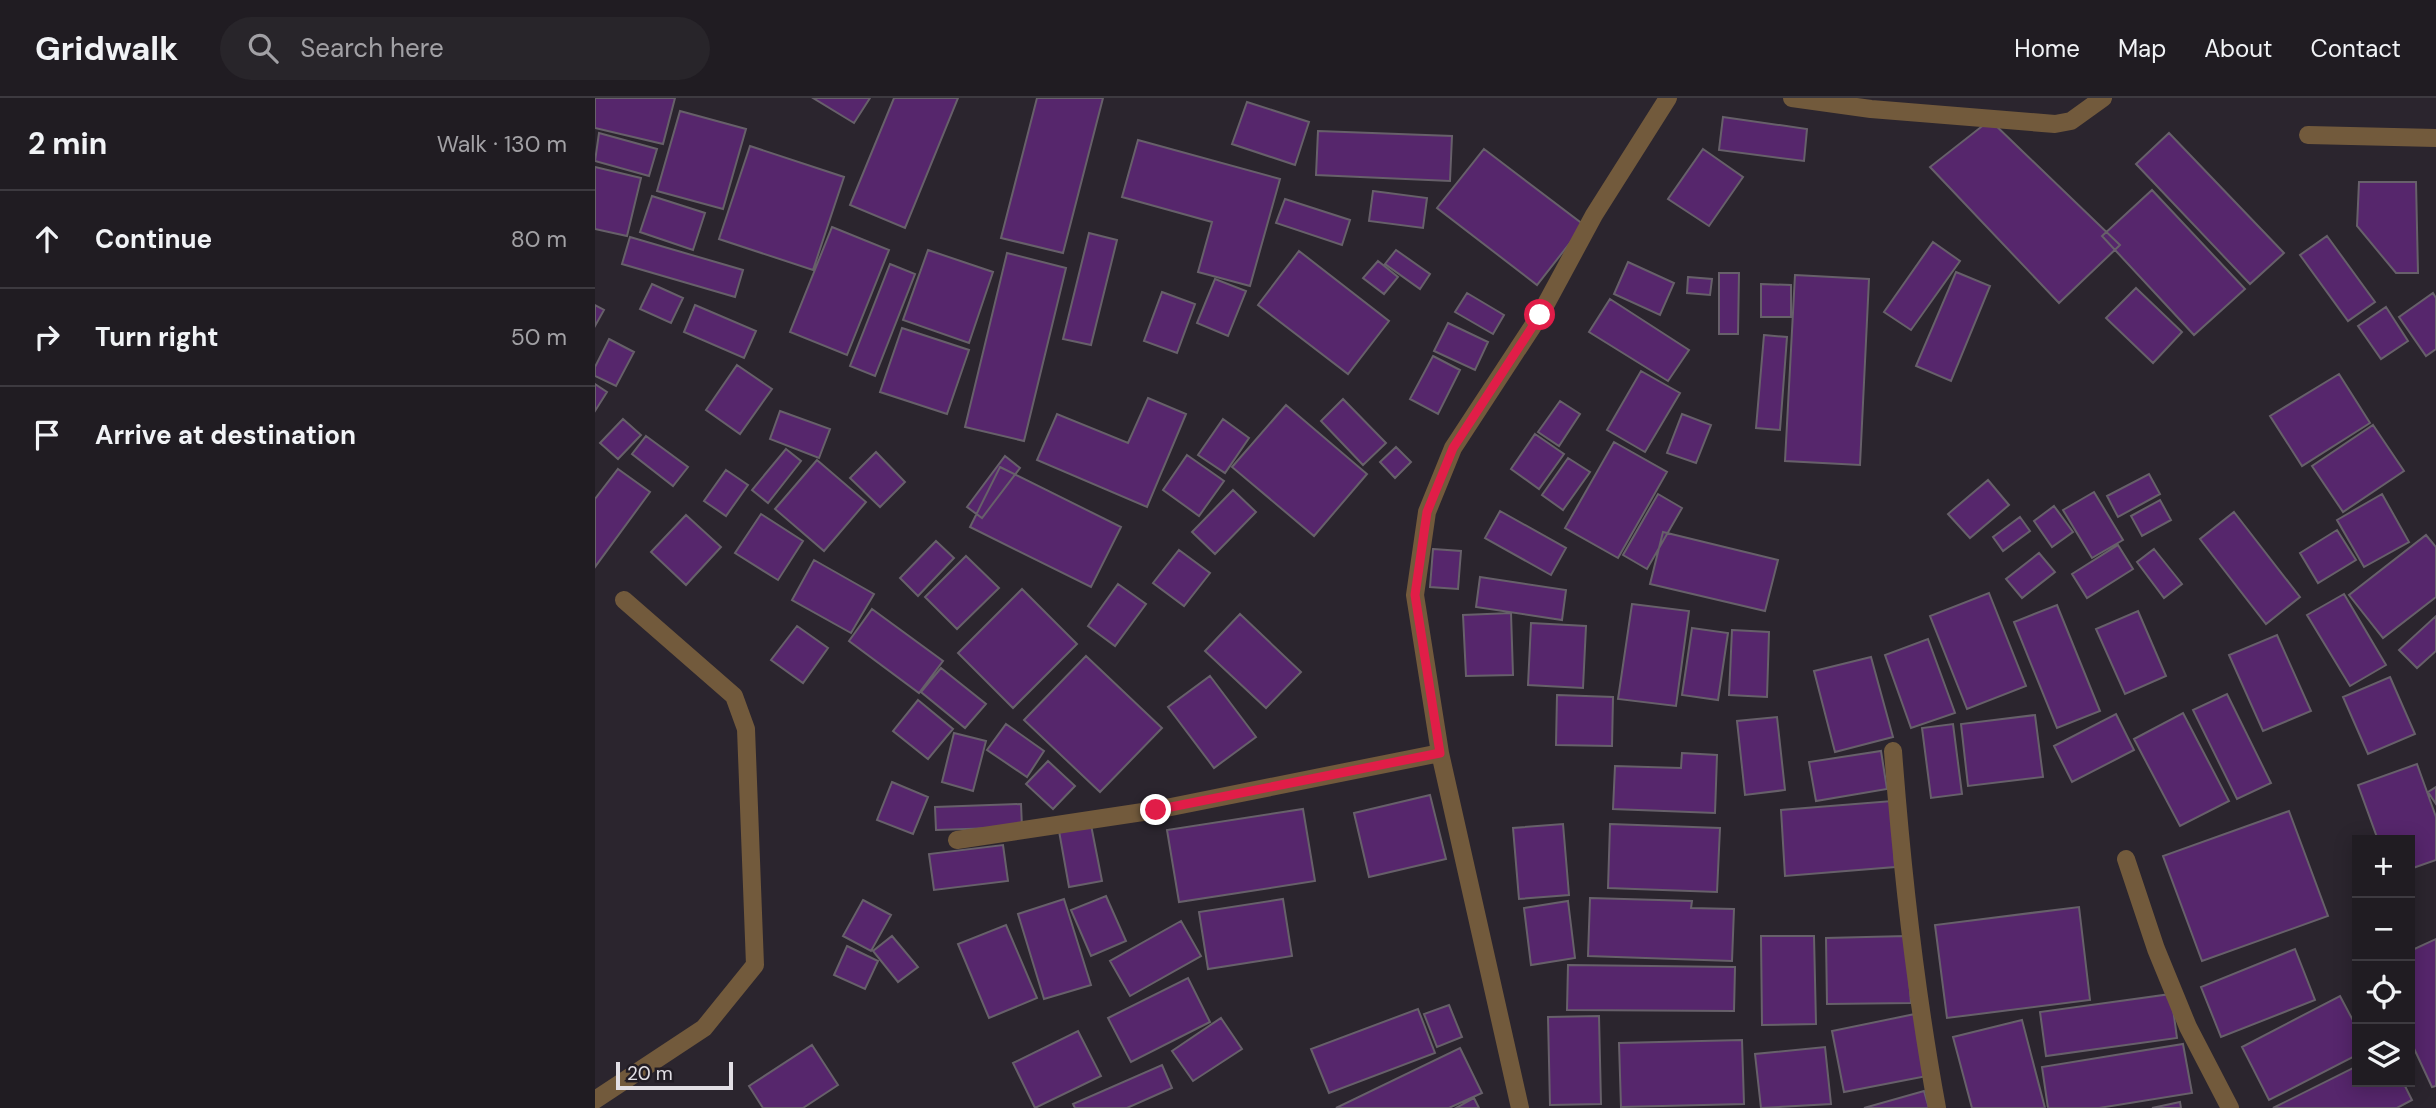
<!DOCTYPE html>
<html lang="en">
<head>
<meta charset="utf-8">
<style>
	:root { --surface:#201c22; --page:#28252a; --text:#f1f3f6; --muted:#a2a1a5; --line:#3d3a40 }
	body { margin:0; font-family:"DM Sans",sans-serif; background:var(--page); color:var(--text) }
	.controls { position:absolute; right:21px; bottom:21px; display:grid; overflow:hidden; border-radius:0px; box-shadow:0 4px 18px #0003 }
	.controls button { width:63px; height:63px; display:grid; place-items:center; padding:0; border:0; border-bottom:2px solid var(--line); background:var(--surface); color:var(--text); font:35px sans-serif }
	.scale { position:absolute; left:21px; bottom:18px; width:117px; box-sizing:border-box; padding-left:7px; border:4px solid #e2dfe5; border-top:0; font-size:19px; line-height:24px; white-space:nowrap; color:#e2dfe5; -webkit-text-stroke:5px #211c24; paint-order:stroke }
	.stop { position:absolute; width:21px; height:21px; margin:-16px; border:5px solid #e11d48; border-radius:50%; background:#fff }
	.stop.end { background:#e11d48; border-color:#fff; box-shadow:0 2px 7px #0008 }
	.list { margin:0; padding:0; list-style:none }
	h2 { display:flex; justify-content:space-between; align-items:center; height:91px; margin:0; padding:0 28px; font-size:30px }
	h2 small { font-size:23px; font-weight:400; color:var(--muted) }
	.list li { display:grid; grid-template-columns:46px 1fr auto; gap:21px; align-items:center; box-sizing:border-box; height:98px; padding:0 28px; border-top:2px solid var(--line) }
	.list b { display:block; font-size:26px; white-space:nowrap }
	.list em { font-size:23px; font-style:normal; color:var(--muted) }
	.icon { flex:none; width:38px; height:38px; fill:none; stroke:currentColor; stroke-width:2; stroke-linecap:round; stroke-linejoin:round }
	.map { position:relative; flex:none; width:1841px; height:1010px; overflow:hidden }
	header { display:flex; align-items:center; gap:42px; box-sizing:border-box; height:98px; padding:0 35px; background:var(--surface); border-bottom:2px solid var(--line) }
	header strong { font-size:33px }
	nav { display:flex; gap:38px; margin-inline-start:auto; font-size:24px }
	.search { width:490px; height:63px; background:var(--page); display:flex; align-items:center; gap:18px; box-sizing:border-box; padding:0 24px; border-radius:38px; color:var(--muted); font-size:26px }
	main { display:flex }
	aside { flex:1; background:var(--surface) }
	.map>svg:first-child { display:block }
</style>
</head>
<body>
<header>
<strong>Gridwalk</strong>
<div class="search"><svg class="icon" aria-label="search" viewBox="0 0 24 24"><circle cx="10" cy="10" r="6"/><path d="M15 15l6 6"/></svg>Search here</div>
<nav><a>Home</a><a>Map</a><a>About</a><a>Contact</a></nav>
</header>
<main>
<aside>
<h2>2 min<small>Walk · 130 m</small></h2>
<ul class="list">
<li><svg class="icon" aria-label="ahead" viewBox="0 0 24 24"><path d="M12 20V5M6 11l6-6 6 6"/></svg><div><b>Continue</b></div><em>80 m</em></li>
<li><svg class="icon" aria-label="right" viewBox="0 0 24 24"><path d="M7 20v-9h11M14 6l5 5-5 5"/></svg><div><b>Turn right</b></div><em>50 m</em></li>
<li><svg class="icon" aria-label="arrive" viewBox="0 0 24 24"><path d="M6 21V4h12l-3 4 3 4H6"/></svg><div><b>Arrive at destination</b></div></li>
</ul>
</aside>
<div class="map">
<svg width="1841" height="1010" viewBox="0 0 1841 1010">
	<rect width="100%" height="100%" fill="#2b252e"/>
	<path fill="#56266c" stroke="#67606a" stroke-width="2" d="M 0,0 L 80,0 L 68,46 L 0,30 Z
		M 218,0 L 275,0 L 259,25 Z
		M 299,0 L 363,0 L 310,130 L 255,107 Z
		M 442,0 L 508,0 L 468,155 L 406,140 Z
		M 652,4 L 714,24 L 700,67 L 637,46 Z
		M 85,13 L 151,31 L 128,111 L 62,93 Z
		M 1128,19 L 1212,31 L 1209,63 L 1124,52 Z
		M 1395,22 L 1525,147 L 1464,205 L 1335,69 Z
		M 723,33 L 857,38 L 855,83 L 721,77 Z
		M 4,35 L 62,51 L 54,78 L 0,63 Z
		M 1574,35 L 1689,155 L 1655,186 L 1541,66 Z
		M 543,42 L 685,81 L 655,188 L 603,174 L 617,124 L 527,99 Z
		M 155,48 L 249,79 L 218,172 L 124,141 Z
		M 889,51 L 989,127 L 942,187 L 842,110 Z
		M 1108,51 L 1148,79 L 1114,128 L 1073,101 Z
		M 0,69 L 46,80 L 32,138 L 0,131 Z
		M 1764,84 L 1821,84 L 1823,175 L 1801,175 L 1762,128 Z
		M 1557,92 L 1650,191 L 1599,237 L 1507,138 Z
		M 778,93 L 832,100 L 828,130 L 774,123 Z
		M 57,98 L 110,115 L 98,152 L 45,134 Z
		M 690,101 L 755,122 L 747,147 L 681,125 Z
		M 237,129 L 294,152 L 252,257 L 195,234 Z
		M 494,135 L 522,142 L 496,247 L 468,241 Z
		M 1732,138 L 1780,204 L 1753,223 L 1705,157 Z
		M 35,139 L 148,172 L 140,199 L 27,166 Z
		M 1338,144 L 1365,163 L 1316,232 L 1289,214 Z
		M 333,152 L 398,174 L 374,245 L 308,222 Z
		M 801,152 L 835,176 L 825,191 L 790,166 Z
		M 704,153 L 794,223 L 753,276 L 663,207 Z
		M 412,155 L 471,170 L 429,343 L 370,329 Z
		M 783,163 L 803,179 L 789,196 L 768,180 Z
		M 1033,164 L 1079,185 L 1065,217 L 1019,196 Z
		M 295,166 L 320,176 L 280,278 L 255,268 Z
		M 1361,174 L 1395,188 L 1356,283 L 1321,268 Z
		M 1124,175 L 1144,175 L 1143,236 L 1124,236 Z
		M 1200,177 L 1274,181 L 1265,367 L 1190,363 Z
		M 1093,179 L 1117,181 L 1115,197 L 1092,195 Z
		M 620,181 L 651,193 L 633,238 L 602,225 Z
		M 57,186 L 88,200 L 76,225 L 45,211 Z
		M 1166,186 L 1196,187 L 1196,219 L 1166,219 Z
		M 1541,190 L 1587,234 L 1558,265 L 1511,220 Z
		M 567,194 L 600,206 L 582,255 L 549,243 Z
		M 872,195 L 909,217 L 898,236 L 860,214 Z
		M 1838,195 L 1841,200 L 1841,251 L 1831,258 L 1804,219 Z
		M 1015,201 L 1094,252 L 1073,283 L 994,234 Z
		M 0,207 L 9,212 L 0,228 Z
		M 100,207 L 161,233 L 149,260 L 89,234 Z
		M 1791,209 L 1813,243 L 1786,261 L 1763,228 Z
		M 853,225 L 893,244 L 880,272 L 839,253 Z
		M 307,230 L 374,252 L 352,316 L 285,294 Z
		M 1169,237 L 1192,239 L 1185,332 L 1161,330 Z
		M 14,241 L 39,254 L 21,288 L 0,278 L 0,269 Z
		M 838,258 L 865,272 L 843,316 L 815,301 Z
		M 142,267 L 177,291 L 145,336 L 111,312 Z
		M 1046,273 L 1085,295 L 1050,354 L 1012,332 Z
		M 1744,276 L 1775,325 L 1707,368 L 1675,318 Z
		M 0,286 L 12,294 L 0,313 Z
		M 553,300 L 591,316 L 552,409 L 442,362 L 462,316 L 533,345 Z
		M 748,301 L 791,345 L 768,367 L 726,323 Z
		M 965,303 L 985,316 L 964,348 L 943,334 Z
		M 691,307 L 772,376 L 719,438 L 637,369 Z
		M 185,313 L 235,331 L 224,360 L 175,341 Z
		M 1087,316 L 1116,327 L 1101,365 L 1072,355 Z
		M 28,321 L 46,337 L 23,361 L 5,345 Z
		M 628,321 L 654,340 L 630,375 L 603,357 Z
		M 1778,327 L 1809,373 L 1748,414 L 1717,368 Z
		M 940,336 L 969,356 L 944,391 L 916,371 Z
		M 51,338 L 93,369 L 78,388 L 37,356 Z
		M 1019,344 L 1072,374 L 1023,460 L 970,430 Z
		M 801,349 L 816,364 L 800,380 L 785,364 Z
		M 191,351 L 206,363 L 173,405 L 157,392 Z
		M 281,354 L 310,384 L 285,409 L 255,380 Z
		M 592,357 L 629,383 L 604,418 L 568,392 Z
		M 410,358 L 425,370 L 387,420 L 372,409 Z
		M 973,360 L 995,374 L 968,412 L 947,397 Z
		M 222,362 L 271,404 L 229,453 L 180,411 Z
		M 405,369 L 526,429 L 496,489 L 375,429 Z
		M 23,371 L 55,394 L 0,469 L 0,401 Z
		M 131,372 L 153,387 L 131,418 L 109,403 Z
		M 1554,376 L 1565,396 L 1523,419 L 1512,398 Z
		M 1393,382 L 1414,407 L 1375,440 L 1353,416 Z
		M 638,392 L 661,414 L 620,456 L 597,434 Z
		M 1499,394 L 1528,442 L 1497,460 L 1468,412 Z
		M 1063,396 L 1087,410 L 1052,471 L 1028,457 Z
		M 1787,396 L 1814,444 L 1769,469 L 1742,422 Z
		M 1565,402 L 1576,422 L 1547,438 L 1536,418 Z
		M 1459,408 L 1478,434 L 1457,449 L 1439,423 Z
		M 905,413 L 971,450 L 956,477 L 890,440 Z
		M 1639,414 L 1705,499 L 1671,526 L 1605,441 Z
		M 166,416 L 208,443 L 183,482 L 140,455 Z
		M 91,417 L 126,449 L 91,487 L 56,454 Z
		M 1425,419 L 1435,433 L 1408,453 L 1398,439 Z
		M 1742,432 L 1761,462 L 1723,485 L 1705,455 Z
		M 1068,434 L 1183,462 L 1170,513 L 1055,486 Z
		M 1831,437 L 1841,449 L 1841,499 L 1788,540 L 1754,497 Z
		M 341,443 L 359,460 L 323,498 L 305,480 Z
		M 1523,447 L 1538,471 L 1492,500 L 1477,476 Z
		M 838,451 L 866,453 L 863,491 L 835,489 Z
		M 1559,451 L 1587,486 L 1569,500 L 1542,464 Z
		M 584,452 L 615,475 L 589,508 L 558,485 Z
		M 1444,455 L 1460,474 L 1427,500 L 1411,481 Z
		M 371,458 L 404,490 L 362,531 L 330,499 Z
		M 219,462 L 279,496 L 256,535 L 197,502 Z
		M 885,479 L 971,492 L 967,522 L 881,509 Z
		M 523,486 L 551,506 L 520,548 L 493,528 Z
		M 427,491 L 482,546 L 418,610 L 363,555 Z
		M 1394,495 L 1431,588 L 1372,611 L 1335,518 Z
		M 1749,496 L 1791,567 L 1755,588 L 1712,517 Z
		M 1037,506 L 1094,513 L 1081,608 L 1023,601 Z
		M 1462,507 L 1505,613 L 1462,630 L 1419,524 Z
		M 277,511 L 348,563 L 324,595 L 254,543 Z
		M 1543,513 L 1571,578 L 1530,596 L 1501,531 Z
		M 916,515 L 918,577 L 871,578 L 868,517 Z
		M 645,516 L 706,574 L 671,610 L 610,553 Z
		M 1841,518 L 1841,553 L 1822,570 L 1804,552 Z
		M 936,525 L 991,528 L 988,590 L 933,587 Z
		M 202,528 L 233,550 L 208,585 L 176,562 Z
		M 1097,530 L 1133,535 L 1123,602 L 1087,597 Z
		M 1137,532 L 1174,534 L 1172,599 L 1134,597 Z
		M 1682,537 L 1716,613 L 1668,633 L 1634,557 Z
		M 1333,541 L 1360,615 L 1316,630 L 1290,557 Z
		M 491,558 L 567,630 L 505,694 L 429,622 Z
		M 1276,559 L 1298,639 L 1240,654 L 1219,573 Z
		M 346,570 L 391,606 L 370,630 L 326,594 Z
		M 615,578 L 661,639 L 619,670 L 573,609 Z
		M 1795,579 L 1820,636 L 1773,656 L 1748,599 Z
		M 1632,596 L 1676,685 L 1642,701 L 1598,612 Z
		M 962,597 L 1018,599 L 1017,648 L 961,647 Z
		M 323,602 L 358,631 L 333,661 L 298,633 Z
		M 1588,615 L 1634,703 L 1585,728 L 1539,641 Z
		M 1521,616 L 1539,652 L 1477,684 L 1459,648 Z
		M 1440,617 L 1448,679 L 1373,688 L 1366,626 Z
		M 1182,619 L 1190,692 L 1150,697 L 1142,623 Z
		M 411,626 L 449,653 L 432,679 L 392,652 Z
		M 1358,626 L 1367,696 L 1336,700 L 1327,630 Z
		M 359,635 L 391,643 L 378,693 L 347,684 Z
		M 1286,653 L 1292,691 L 1221,703 L 1214,664 Z
		M 1087,655 L 1122,657 L 1120,715 L 1018,711 L 1020,668 L 1086,670 Z
		M 453,663 L 480,688 L 458,711 L 431,686 Z
		M 1822,666 L 1841,719 L 1841,762 L 1815,771 L 1815,742 L 1783,742 L 1763,687 Z
		M 297,684 L 333,699 L 318,736 L 282,722 Z
		M 1841,689 L 1841,706 L 1833,694 Z
		M 835,697 L 851,761 L 774,779 L 759,715 Z
		M 1297,703 L 1300,769 L 1190,778 L 1186,712 Z
		M 426,706 L 427,729 L 341,732 L 340,709 Z
		M 708,711 L 720,783 L 584,804 L 572,732 Z
		M 1694,713 L 1733,818 L 1607,863 L 1568,758 Z
		M 968,726 L 974,797 L 924,801 L 918,730 Z
		M 1015,726 L 1125,730 L 1122,794 L 1013,790 Z
		M 496,727 L 507,783 L 474,789 L 464,733 Z
		M 408,747 L 413,783 L 339,792 L 334,756 Z
		M 511,798 L 531,843 L 496,858 L 476,812 Z
		M 995,800 L 1097,803 L 1096,810 L 1139,811 L 1137,863 L 993,858 Z
		M 469,801 L 496,887 L 449,901 L 423,816 Z
		M 688,801 L 697,858 L 613,871 L 604,814 Z
		M 268,802 L 296,817 L 276,853 L 248,838 Z
		M 973,803 L 980,860 L 936,867 L 929,810 Z
		M 1484,809 L 1495,902 L 1352,920 L 1340,827 Z
		M 586,823 L 606,858 L 535,898 L 515,863 Z
		M 411,827 L 442,900 L 394,920 L 363,846 Z
		M 297,838 L 323,869 L 303,884 L 278,853 Z
		M 1166,838 L 1219,838 L 1221,926 L 1167,927 Z
		M 1311,838 L 1316,905 L 1232,906 L 1231,840 Z
		M 1841,841 L 1841,988 L 1837,989 L 1815,942 L 1815,853 Z
		M 252,848 L 283,863 L 270,891 L 239,877 Z
		M 1700,851 L 1720,902 L 1626,939 L 1606,889 Z
		M 973,867 L 1140,869 L 1139,913 L 972,912 Z
		M 593,880 L 615,924 L 536,964 L 513,920 Z
		M 1576,896 L 1582,940 L 1451,958 L 1445,914 Z
		M 1745,898 L 1762,930 L 1762,957 L 1674,1002 L 1647,949 Z
		M 854,907 L 867,939 L 842,949 L 829,916 Z
		M 823,911 L 840,955 L 734,995 L 716,951 Z
		M 1320,916 L 1332,978 L 1249,994 L 1237,933 Z
		M 1004,918 L 1006,1006 L 955,1007 L 953,919 Z
		M 626,920 L 647,951 L 598,983 L 577,953 Z
		M 1427,922 L 1450,1010 L 1377,1010 L 1358,939 Z
		M 483,933 L 506,978 L 440,1010 L 418,965 Z
		M 1147,942 L 1149,1006 L 1026,1009 L 1024,945 Z
		M 1588,946 L 1597,995 L 1504,1010 L 1453,1010 L 1447,969 Z
		M 217,947 L 243,987 L 208,1010 L 168,1010 L 154,988 Z
		M 1230,949 L 1236,1006 L 1166,1010 L 1160,956 Z
		M 865,950 L 887,995 L 854,1010 L 741,1010 Z
		M 567,967 L 577,990 L 532,1010 L 480,1010 L 478,1006 Z
		M 1762,968 L 1762,984 L 1808,984 L 1817,1002 L 1802,1010 L 1678,1010 Z
		M 1329,993 L 1334,1010 L 1269,1010 Z
		M 879,1000 L 884,1010 L 861,1010 Z
		M 1585,1004 L 1586,1010 L 1557,1010 Z"/>
	<g fill="none" stroke-linecap="round" stroke-linejoin="round">
		<path stroke="#725a3c" stroke-width="18" d="M 1197,0 L 1276,11 L 1460,26 L 1476,23 L 1508,0
			M 1713,37 L 1841,40
			M 1298,653 C 1307,773 1320,891 1342,1010
			M 362,742 L 561,712 L 845,655
			M 1531,761 L 1561,851 L 1593,929 L 1635,1010
			M 0,1002 L 109,930 L 160,867 L 151,631 L 139,598 L 29,502
			M 925,1010 L 845,655 L 820,497 L 832,414 L 858,350 L 945,217 L 999,117 L 1073,0"/>
	</g>
	<g fill="none" stroke-linecap="round" stroke-linejoin="round">
		<path stroke="#e11d48" stroke-width="9" d="M 561,712 L 845,655 L 820,497 L 832,414 L 858,350 L 945,217"/>
	</g>
</svg>
<div class="controls">
<button>+</button>
<button>−</button>
<button><svg class="icon" aria-label="locate" viewBox="0 0 24 24"><circle cx="12" cy="12" r="6"/><path d="M12 2v4M12 18v4M2 12h4M18 12h4"/></svg></button>
<button><svg class="icon" aria-label="layers" viewBox="0 0 24 24"><path d="M12 4l9 5-9 5-9-5zM3 14l9 5 9-5"/></svg></button>
</div>
<div class="scale">20 m</div>
<div class="stop" style="left:945px;top:217px"></div>
<div class="stop end" style="left:561px;top:712px"></div>
</div>
</main>
</body>
</html>
